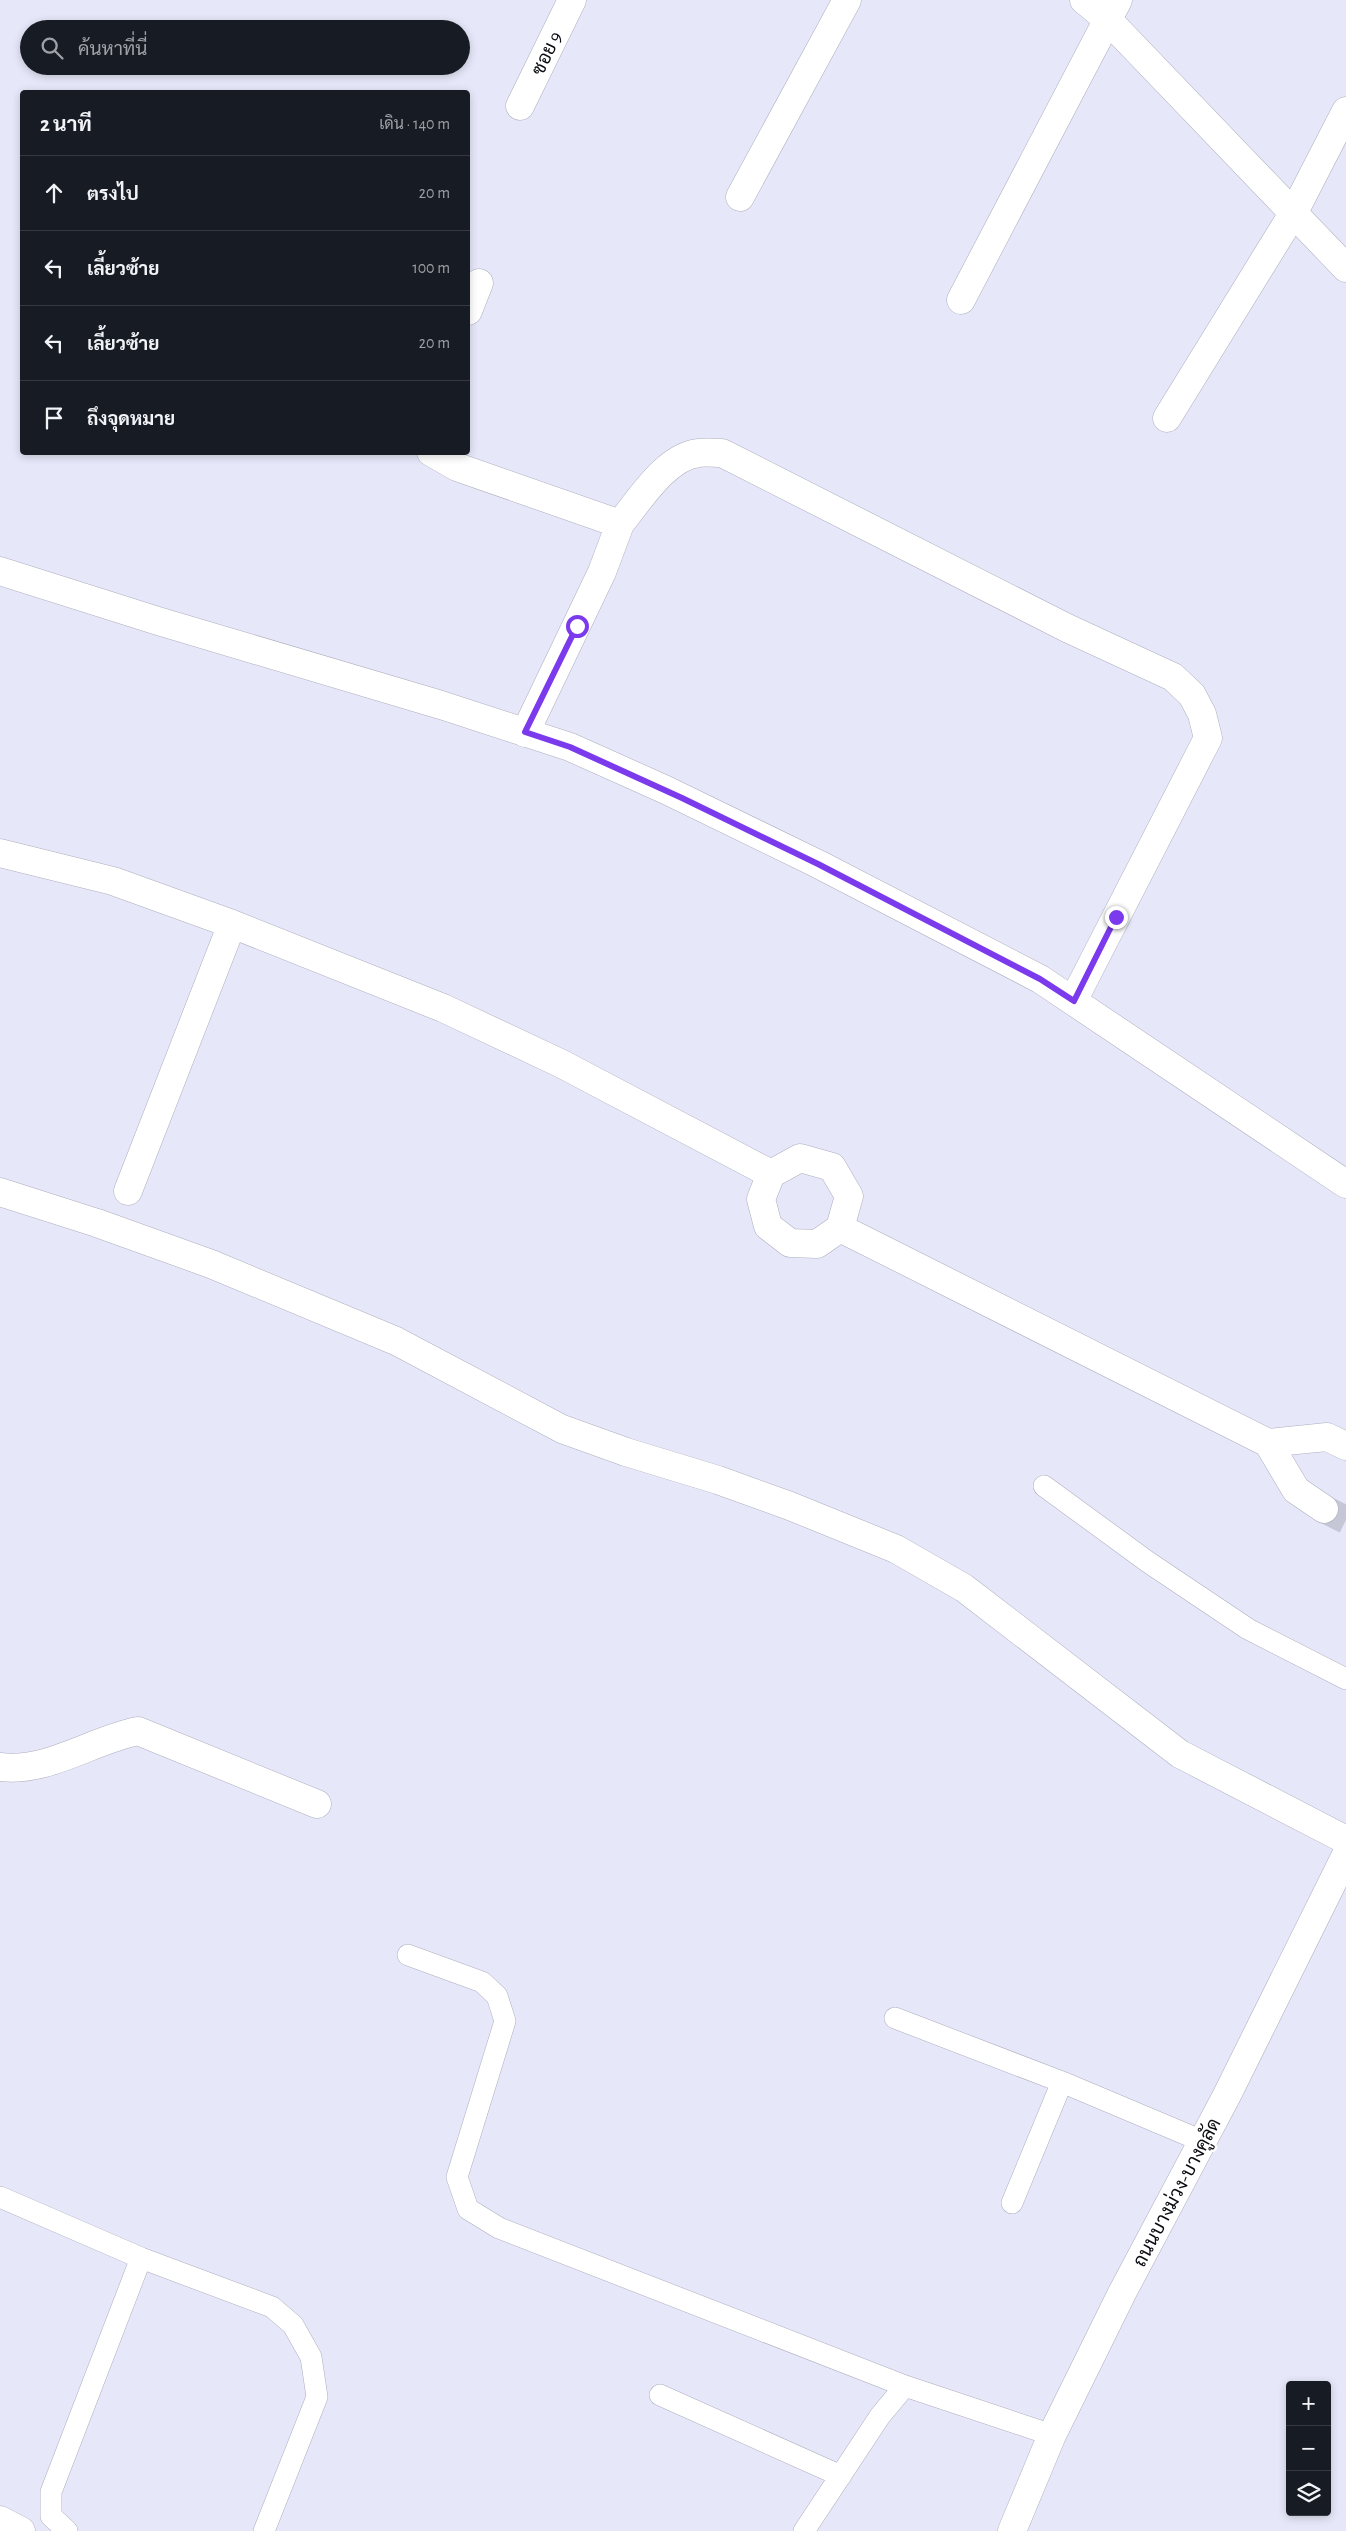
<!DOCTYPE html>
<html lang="th">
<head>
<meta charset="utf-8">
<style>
	:root { --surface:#171b24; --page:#242831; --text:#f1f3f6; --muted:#9ea1a6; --line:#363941 }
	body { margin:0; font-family:"Alegreya Sans",Sarabun,sans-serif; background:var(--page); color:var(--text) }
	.controls { position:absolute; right:15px; bottom:15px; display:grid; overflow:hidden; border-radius:5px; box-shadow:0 2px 8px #0003 }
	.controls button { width:45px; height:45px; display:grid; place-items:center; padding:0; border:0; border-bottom:1px solid var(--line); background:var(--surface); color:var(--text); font:25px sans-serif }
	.stop { position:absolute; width:15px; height:15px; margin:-11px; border:4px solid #7c3aed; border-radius:50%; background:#fff }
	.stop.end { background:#7c3aed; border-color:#fff; box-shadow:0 1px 5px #0008 }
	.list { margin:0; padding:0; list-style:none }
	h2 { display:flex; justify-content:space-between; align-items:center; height:65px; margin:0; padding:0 20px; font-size:21px }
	h2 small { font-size:16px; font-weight:400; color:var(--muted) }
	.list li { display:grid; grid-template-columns:32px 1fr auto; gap:15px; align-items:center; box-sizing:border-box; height:75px; padding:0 20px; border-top:1px solid var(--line) }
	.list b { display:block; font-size:19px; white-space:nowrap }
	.list em { font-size:16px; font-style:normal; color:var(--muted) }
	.icon { flex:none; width:28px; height:28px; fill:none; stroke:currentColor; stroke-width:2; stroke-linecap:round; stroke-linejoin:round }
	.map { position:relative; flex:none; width:1346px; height:2531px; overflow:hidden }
	.search { position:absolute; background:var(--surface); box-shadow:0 2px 8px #0003; left:20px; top:20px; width:450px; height:55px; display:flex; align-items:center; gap:12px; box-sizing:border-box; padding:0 18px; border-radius:28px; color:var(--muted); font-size:19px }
	.panel { position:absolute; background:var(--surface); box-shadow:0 2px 8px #0003; left:20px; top:90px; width:450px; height:365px; border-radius:5px }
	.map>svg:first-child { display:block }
</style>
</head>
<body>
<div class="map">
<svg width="1346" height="2531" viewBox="0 0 1346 2531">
	<rect width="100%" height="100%" fill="#e6e8f9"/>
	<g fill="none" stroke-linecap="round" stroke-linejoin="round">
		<path stroke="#c5c7d6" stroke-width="28" stroke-dasharray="28 14" stroke-linecap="butt" d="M 1324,1509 L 1346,1520"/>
		<defs>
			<path id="service" d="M 1044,1486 L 1148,1562 L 1248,1629 L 1346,1679
				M 408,1955 L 482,1982 L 497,1996 L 505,2021 L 457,2177 L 468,2209 L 499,2228 L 905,2386 L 1052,2435
				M 895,2018 L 1062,2082 L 1202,2141
				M 0,2197 L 141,2258 L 272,2307 L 293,2325 L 311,2357 L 317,2397 L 264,2531
				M 1012,2203 L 1062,2082
				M 660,2395 L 841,2476
				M 67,2531 L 51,2516 L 51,2492 L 141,2258
				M 804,2531 L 880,2416 L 905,2386"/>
			<path id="minor" d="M 1084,0 L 1109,21 L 1346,268
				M 520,106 L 572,0
				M 740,197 L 847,0
				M 961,300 L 1118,0
				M 468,311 L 479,283
				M 1167,418 L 1294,212 L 1346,111
				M 431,452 L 457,467 L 620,524 L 602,572 L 525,733
				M 620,524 C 639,501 666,456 699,453 C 706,452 714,453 722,453 L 1067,628 L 1173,677 L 1192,695 L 1202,714 L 1208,738 L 1073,1001
				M 0,571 L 158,621 L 441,705 L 570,747 L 666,790 L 818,864 L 1040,979 L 1346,1184
				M 0,853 L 113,881 L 232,924 L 443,1008 L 562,1064 L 771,1174
				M 800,1158 L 832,1167 L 849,1196 L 840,1228 L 817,1244 L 790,1243 L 768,1226 L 761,1199 L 771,1174 Z
				M 128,1191 L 232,924
				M 0,1192 L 97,1223 L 211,1264 L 396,1341 L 562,1429 L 626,1452 L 718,1480 L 790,1506 L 896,1549 L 964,1588 L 1180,1754 L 1346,1840
				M 840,1228 L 1268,1443 L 1327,1437 L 1346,1446
				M 1268,1443 L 1296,1490 L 1324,1509
				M 0,1767 C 48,1773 92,1740 138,1731 L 317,1804
				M 0,2520 L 21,2531"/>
			<path id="tertiary" d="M 1012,2531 L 1052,2435 L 1122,2293 L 1227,2095 L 1346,1855"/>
		</defs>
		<use href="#service" stroke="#adaebe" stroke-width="22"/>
		<use href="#minor" stroke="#adaebe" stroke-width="29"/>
		<use href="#tertiary" stroke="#adaebe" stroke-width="29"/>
		<use href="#service" stroke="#fff" stroke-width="21"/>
		<use href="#minor" stroke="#fff" stroke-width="28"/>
		<use href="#tertiary" stroke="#fff" stroke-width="28"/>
	</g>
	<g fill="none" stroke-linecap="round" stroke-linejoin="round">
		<path stroke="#7c3aed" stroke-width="6" d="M 577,626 L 525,732 L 570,747 L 682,798 L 818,864 L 1040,979 L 1074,1001 L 1116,917"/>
	</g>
	<g text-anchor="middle" stroke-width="5" stroke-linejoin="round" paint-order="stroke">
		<g font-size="19" fill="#0b0c11" stroke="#fff">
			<text transform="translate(546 53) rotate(-64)" y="7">ซอย 9</text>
			<text transform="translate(1176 2192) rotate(-62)" y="7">ถนนบางม่วง-บางคูลัด</text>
		</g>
	</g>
</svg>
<div class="controls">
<button>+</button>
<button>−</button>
<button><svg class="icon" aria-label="layers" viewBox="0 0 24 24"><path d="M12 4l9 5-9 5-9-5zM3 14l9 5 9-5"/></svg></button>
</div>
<div class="stop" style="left:577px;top:626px"></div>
<div class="stop end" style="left:1116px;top:917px"></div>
<div class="search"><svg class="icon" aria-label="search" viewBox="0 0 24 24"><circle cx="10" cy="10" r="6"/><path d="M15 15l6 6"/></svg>ค้นหาที่นี่</div>
<section class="panel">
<h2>2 นาที<small>เดิน · 140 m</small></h2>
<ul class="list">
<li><svg class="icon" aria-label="ahead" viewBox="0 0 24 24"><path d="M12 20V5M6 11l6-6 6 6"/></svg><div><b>ตรงไป</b></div><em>20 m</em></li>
<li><svg class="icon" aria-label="left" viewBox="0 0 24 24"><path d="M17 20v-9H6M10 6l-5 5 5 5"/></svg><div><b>เลี้ยวซ้าย</b></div><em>100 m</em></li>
<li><svg class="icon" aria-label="left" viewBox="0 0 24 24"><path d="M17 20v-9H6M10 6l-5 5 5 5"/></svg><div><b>เลี้ยวซ้าย</b></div><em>20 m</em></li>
<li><svg class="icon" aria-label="arrive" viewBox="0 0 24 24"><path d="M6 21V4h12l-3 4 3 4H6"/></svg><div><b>ถึงจุดหมาย</b></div></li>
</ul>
</section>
</div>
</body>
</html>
